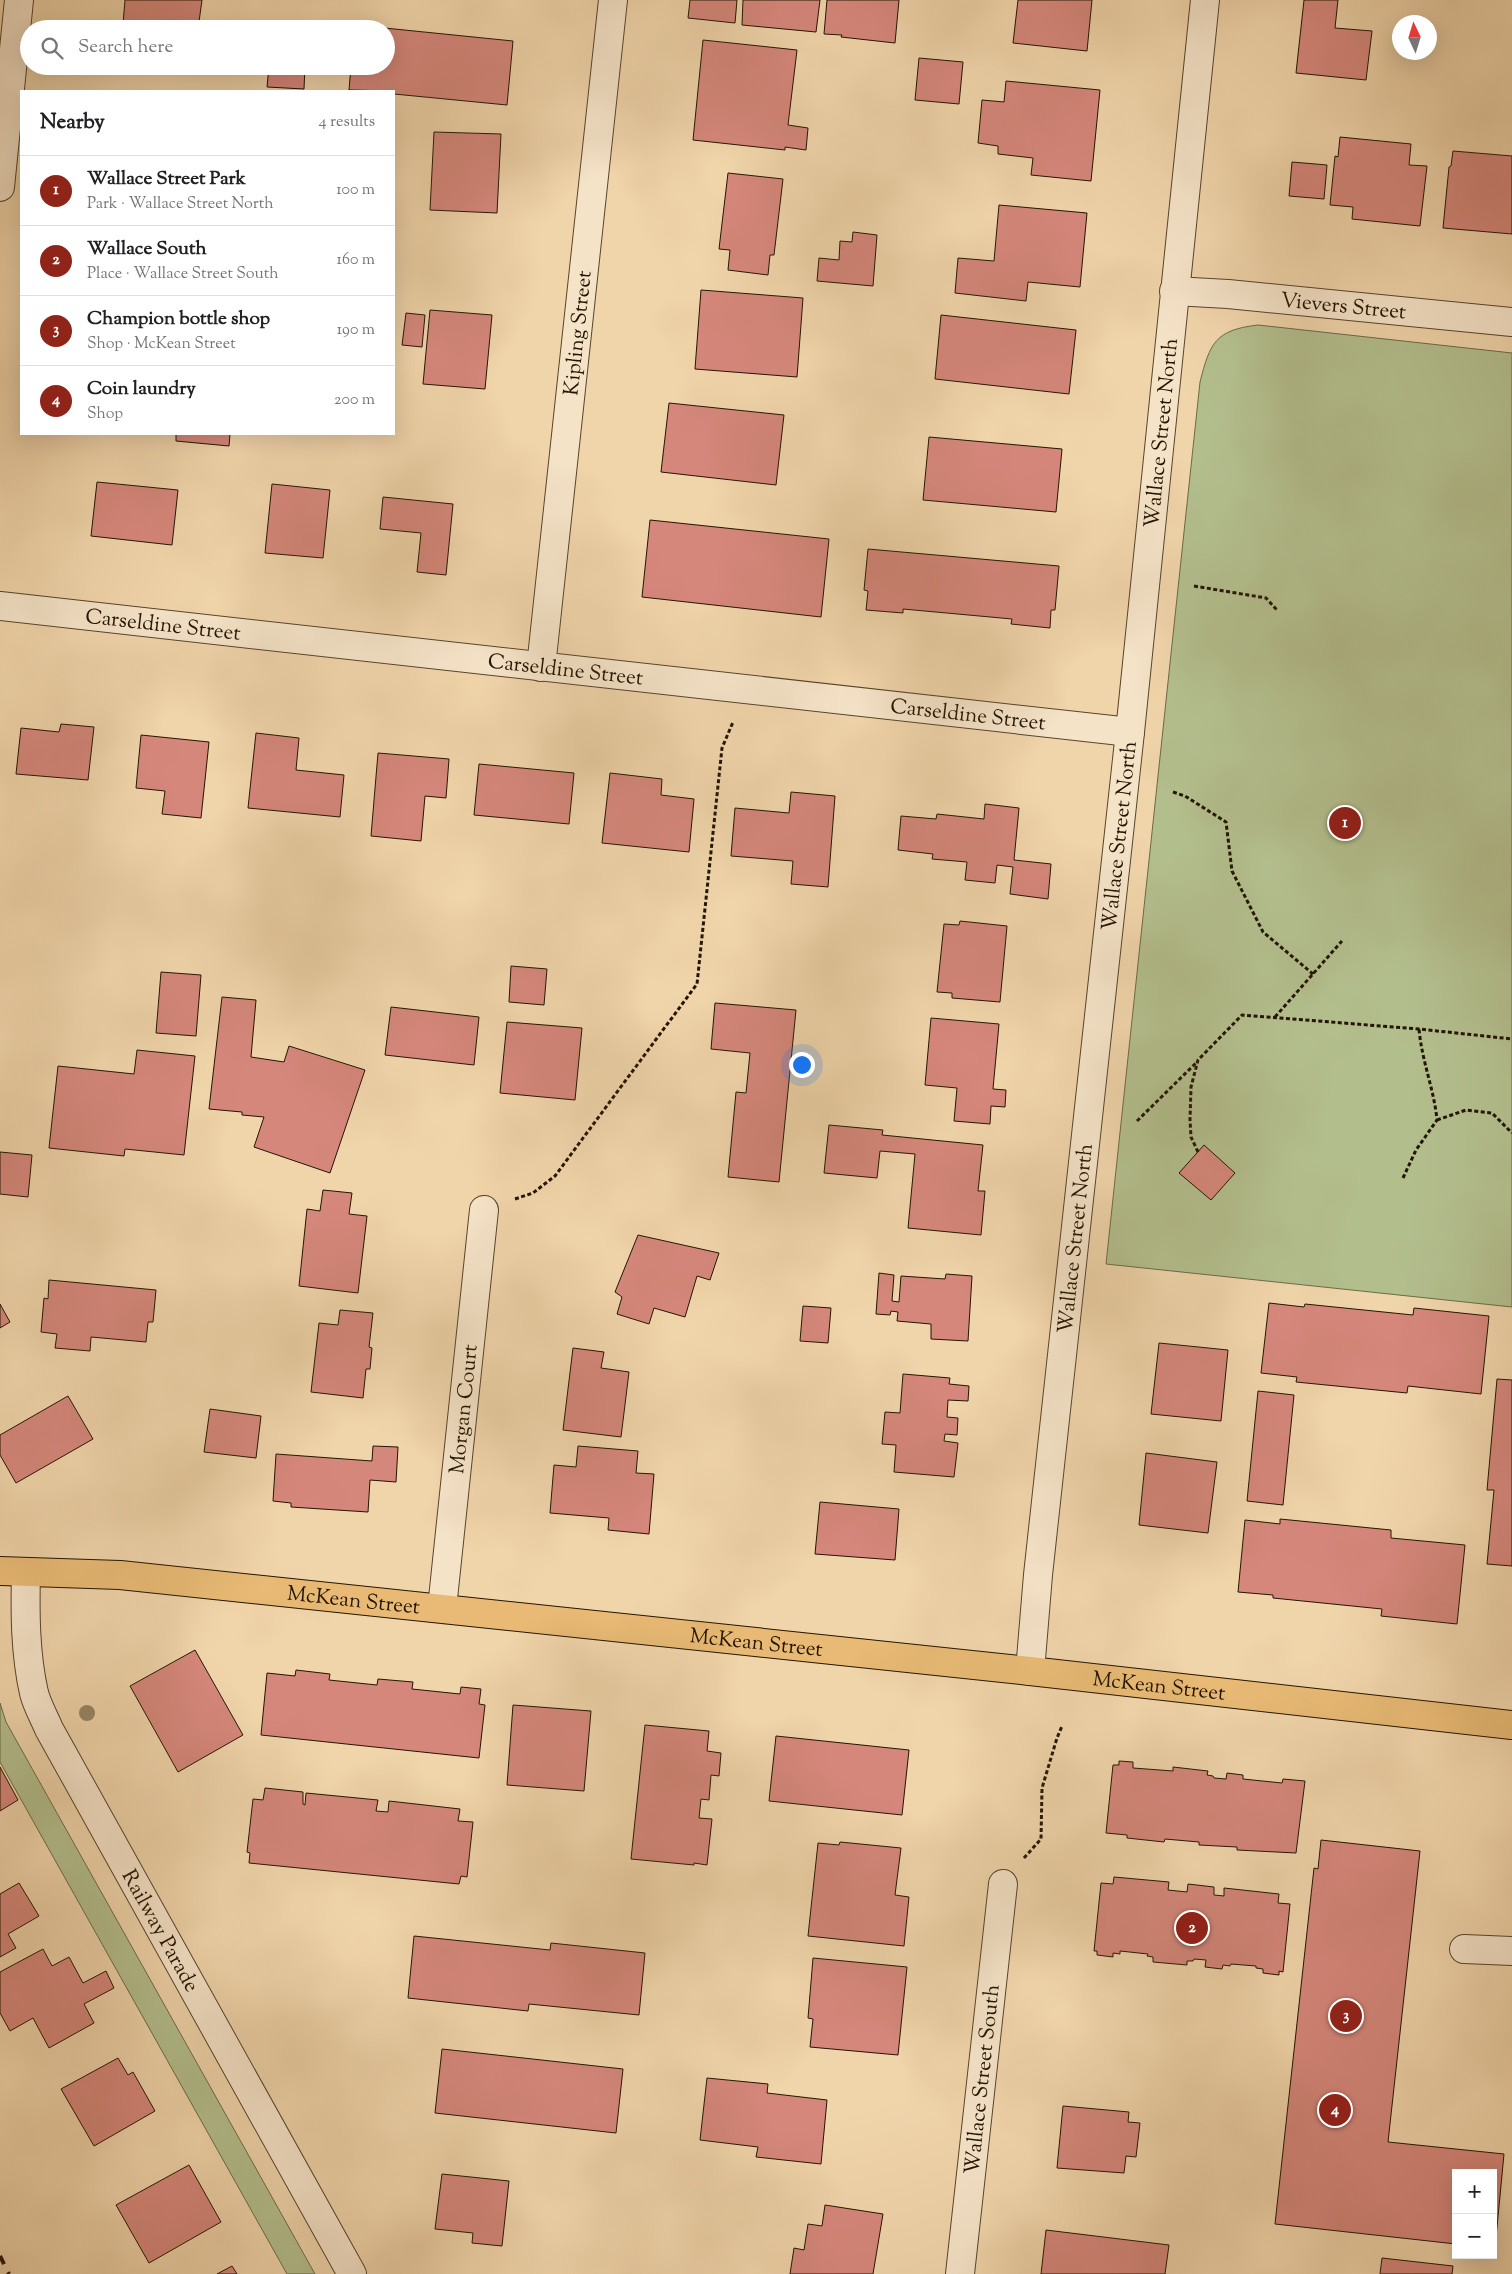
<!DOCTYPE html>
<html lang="en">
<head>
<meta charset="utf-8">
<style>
	:root { --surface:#fff; --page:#f2f2f2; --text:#202124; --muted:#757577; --line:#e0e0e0; --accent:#8f2418 }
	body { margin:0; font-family:"Sorts Mill Goudy",serif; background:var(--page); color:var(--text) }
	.controls { position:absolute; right:15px; bottom:15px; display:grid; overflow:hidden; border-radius:0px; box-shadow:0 5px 20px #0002 }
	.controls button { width:45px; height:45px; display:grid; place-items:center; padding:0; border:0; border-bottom:1px solid var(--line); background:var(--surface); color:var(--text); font:25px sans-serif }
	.compass { position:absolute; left:1392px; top:15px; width:45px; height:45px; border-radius:50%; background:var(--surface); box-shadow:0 5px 20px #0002; rotate:356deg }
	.you { position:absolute; left:801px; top:1064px; width:18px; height:18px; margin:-12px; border:4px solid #fff; border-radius:50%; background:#1a73e8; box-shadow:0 0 0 8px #1a73e833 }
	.badge { display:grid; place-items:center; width:32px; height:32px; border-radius:50%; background:var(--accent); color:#fff; font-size:16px; font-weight:700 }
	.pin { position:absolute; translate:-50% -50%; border:2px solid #fff; box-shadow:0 1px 5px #0006 }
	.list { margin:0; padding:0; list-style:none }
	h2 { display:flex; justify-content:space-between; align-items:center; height:65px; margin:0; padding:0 20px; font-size:21px }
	h2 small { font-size:16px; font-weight:400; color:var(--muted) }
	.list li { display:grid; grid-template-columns:32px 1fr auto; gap:15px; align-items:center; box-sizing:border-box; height:70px; padding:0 20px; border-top:1px solid var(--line) }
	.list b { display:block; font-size:19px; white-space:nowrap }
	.list p { margin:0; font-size:16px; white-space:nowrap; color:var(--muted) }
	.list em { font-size:16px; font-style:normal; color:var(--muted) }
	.icon { flex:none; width:28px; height:28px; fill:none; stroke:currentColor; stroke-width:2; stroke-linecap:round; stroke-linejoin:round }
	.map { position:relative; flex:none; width:1512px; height:2274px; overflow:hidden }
	.search { position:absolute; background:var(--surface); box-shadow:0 5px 20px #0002; left:20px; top:20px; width:375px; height:55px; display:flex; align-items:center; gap:12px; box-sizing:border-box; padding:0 18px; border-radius:28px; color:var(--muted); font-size:19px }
	.panel { position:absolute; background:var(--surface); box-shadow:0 5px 20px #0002; left:20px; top:90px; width:375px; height:345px; border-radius:0px }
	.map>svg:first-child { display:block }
</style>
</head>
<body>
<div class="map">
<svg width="1512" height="2274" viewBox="0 0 1512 2274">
	<rect width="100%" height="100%" fill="#f0d4aa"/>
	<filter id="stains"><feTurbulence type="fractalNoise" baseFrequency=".004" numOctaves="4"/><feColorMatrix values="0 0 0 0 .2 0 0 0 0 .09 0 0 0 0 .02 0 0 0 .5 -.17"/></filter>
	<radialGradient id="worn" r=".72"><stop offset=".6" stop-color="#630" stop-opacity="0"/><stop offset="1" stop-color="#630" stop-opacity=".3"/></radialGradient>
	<path fill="#b3be8d" stroke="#6b6a47" d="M 1258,325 L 1512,353 L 1512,1307 L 1106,1264 L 1200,382 C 1210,343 1215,330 1258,325 Z
		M 0,1703 L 6,1722 L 315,2274 L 287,2274 L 0,1762 Z"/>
	<path fill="#d5877b" stroke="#231501" d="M 125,0 L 202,0 L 198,29 L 131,29 L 131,24 L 123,24 Z
		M 690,0 L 737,0 L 735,23 L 688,18 Z
		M 743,0 L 820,0 L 816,32 L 742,25 Z
		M 827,0 L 899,0 L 895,43 L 841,37 L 842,35 L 824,34 Z
		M 1018,0 L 1092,0 L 1087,51 L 1013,43 Z
		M 1304,0 L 1338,0 L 1335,28 L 1372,31 L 1366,80 L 1296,73 Z
		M 355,25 L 513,41 L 507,105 L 394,94 L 394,91 L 349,90 L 351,66 L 386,66 L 386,29 L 355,29 Z
		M 703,40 L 797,50 L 788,125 L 808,128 L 806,150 L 785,147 L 785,150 L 693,140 Z
		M 919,58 L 963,62 L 959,104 L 915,100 Z
		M 127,66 L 194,66 L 193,74 Z
		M 269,66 L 305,66 L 304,89 L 267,87 Z
		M 1006,81 L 1100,90 L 1091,181 L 1031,175 L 1033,158 L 998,154 L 998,146 L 978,143 L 982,100 L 1004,102 Z
		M 434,132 L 501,134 L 497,213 L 430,210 Z
		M 1340,137 L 1411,144 L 1409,165 L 1427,166 L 1420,226 L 1352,219 L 1353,207 L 1330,205 L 1335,156 L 1338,157 Z
		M 1453,151 L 1512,156 L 1512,234 L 1443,228 L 1449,167 L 1451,166 Z
		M 1292,162 L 1327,165 L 1324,199 L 1289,196 Z
		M 728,173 L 783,179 L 774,255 L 770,255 L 768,275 L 728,270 L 730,250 L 719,249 Z
		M 999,205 L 1087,213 L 1080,287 L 1028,282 L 1026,301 L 955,293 L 958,258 L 994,261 Z
		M 853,232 L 877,235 L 873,286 L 817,281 L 819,258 L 839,260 L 840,241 L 852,242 Z
		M 701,290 L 803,298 L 797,377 L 695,369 Z
		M 430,310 L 492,315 L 485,389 L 423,384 Z
		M 406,313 L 425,315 L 422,347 L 402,345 Z
		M 941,315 L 1076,330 L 1069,394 L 935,379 Z
		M 669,403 L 784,415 L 776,485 L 661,472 Z
		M 176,434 L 230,434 L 229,446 L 176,441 Z
		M 929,437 L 1062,449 L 1056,512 L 923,500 Z
		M 97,482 L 178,490 L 172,545 L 91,536 Z
		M 272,484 L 330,490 L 323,558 L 265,553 Z
		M 383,497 L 453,504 L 446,575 L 417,572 L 421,533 L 380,529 Z
		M 650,520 L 829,539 L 821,617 L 642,597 Z
		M 868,549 L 1059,566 L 1055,610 L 1051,610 L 1050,628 L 1011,624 L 1012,619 L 903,609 L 903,613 L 866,610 L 868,591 L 864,590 Z
		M 61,724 L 94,727 L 88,780 L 16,774 L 21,728 L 59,732 Z
		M 256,733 L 299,738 L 296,770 L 344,775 L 340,817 L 248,808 Z
		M 141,735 L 209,742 L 201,818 L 162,814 L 165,791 L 136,788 Z
		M 378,753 L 449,759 L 446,798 L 425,796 L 421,841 L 371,836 Z
		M 479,764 L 574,773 L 569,824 L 474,815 Z
		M 610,773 L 662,779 L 661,795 L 694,799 L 689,852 L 602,843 Z
		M 791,792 L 835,796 L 828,887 L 791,884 L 793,861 L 731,856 L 735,808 L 789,813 Z
		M 985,804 L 1019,808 L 1014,860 L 1051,864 L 1048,899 L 1010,894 L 1013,867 L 997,865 L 995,883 L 965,880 L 967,862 L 932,859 L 933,854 L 898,850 L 901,816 L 936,819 L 937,814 L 984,819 Z
		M 960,921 L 1007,926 L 1000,1002 L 952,998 L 952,993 L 937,992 L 944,924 L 959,925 Z
		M 511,966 L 547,969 L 544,1005 L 509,1002 Z
		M 161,972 L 201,975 L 196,1036 L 156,1033 Z
		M 222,997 L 256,1000 L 251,1057 L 284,1062 L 289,1046 L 365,1070 L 330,1173 L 254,1147 L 264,1117 L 242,1115 L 242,1112 L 209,1109 Z
		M 715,1003 L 796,1010 L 779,1182 L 728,1177 L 736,1092 L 746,1093 L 750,1053 L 711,1049 Z
		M 391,1007 L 479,1017 L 474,1065 L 385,1055 Z
		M 931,1018 L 999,1024 L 993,1089 L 1006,1090 L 1005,1107 L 991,1106 L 990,1124 L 954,1121 L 957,1088 L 925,1085 Z
		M 507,1022 L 582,1028 L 575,1100 L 500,1093 Z
		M 137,1050 L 195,1056 L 184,1155 L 125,1149 L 124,1156 L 49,1148 L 58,1066 L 134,1074 Z
		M 829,1125 L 883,1130 L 882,1135 L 983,1145 L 978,1191 L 985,1191 L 981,1235 L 908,1228 L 915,1154 L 880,1151 L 877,1178 L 824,1173 Z
		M 1204,1145 L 1235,1173 L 1211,1200 L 1179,1173 Z
		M 0,1152 L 32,1155 L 28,1197 L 0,1194 Z
		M 323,1190 L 352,1193 L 349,1214 L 367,1216 L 358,1293 L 299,1286 L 307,1209 L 320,1211 Z
		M 638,1235 L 719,1253 L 710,1280 L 697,1276 L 685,1317 L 654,1308 L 649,1324 L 617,1314 L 622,1297 L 615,1292 Z
		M 879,1273 L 894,1275 L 892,1301 L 899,1302 L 901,1276 L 945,1279 L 946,1274 L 972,1276 L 968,1341 L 931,1339 L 931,1324 L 897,1321 L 898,1312 L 891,1311 L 890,1315 L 876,1314 Z
		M 49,1280 L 156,1290 L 153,1322 L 148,1322 L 146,1342 L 91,1337 L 90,1351 L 55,1348 L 57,1334 L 41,1332 L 44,1298 L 48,1299 Z
		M 1269,1303 L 1304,1307 L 1305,1304 L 1413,1315 L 1414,1308 L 1489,1316 L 1481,1394 L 1408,1386 L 1407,1393 L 1296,1382 L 1297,1377 L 1261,1373 Z
		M 0,1304 L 10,1322 L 0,1328 Z
		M 803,1306 L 831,1308 L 828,1343 L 800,1341 Z
		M 340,1310 L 373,1313 L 369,1347 L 372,1348 L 370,1369 L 366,1369 L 363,1398 L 311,1392 L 319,1323 L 338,1325 Z
		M 1159,1343 L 1228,1350 L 1221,1421 L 1151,1414 Z
		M 573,1348 L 604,1352 L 601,1368 L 629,1372 L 621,1437 L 563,1430 Z
		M 903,1374 L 950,1378 L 949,1384 L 969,1386 L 968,1401 L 948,1400 L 947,1417 L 958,1418 L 957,1435 L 945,1434 L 944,1441 L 958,1443 L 954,1477 L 894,1472 L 896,1445 L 882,1444 L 885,1412 L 900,1413 Z
		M 1497,1379 L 1512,1380 L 1512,1566 L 1487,1564 L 1494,1490 L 1487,1490 Z
		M 1258,1391 L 1294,1395 L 1283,1505 L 1247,1501 Z
		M 68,1396 L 93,1439 L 16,1483 L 0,1455 L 0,1435 Z
		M 210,1409 L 261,1416 L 256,1458 L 204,1452 Z
		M 373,1446 L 398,1447 L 396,1482 L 370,1480 L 368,1512 L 291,1507 L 291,1503 L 273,1501 L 276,1454 L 372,1461 Z
		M 578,1446 L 638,1451 L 636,1473 L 654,1474 L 649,1534 L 608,1530 L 609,1518 L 550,1513 L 554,1465 L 576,1467 Z
		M 1146,1453 L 1217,1462 L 1208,1533 L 1139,1525 Z
		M 820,1502 L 899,1509 L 895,1560 L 815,1554 Z
		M 1280,1519 L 1391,1530 L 1391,1538 L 1465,1545 L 1457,1624 L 1381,1616 L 1382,1609 L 1273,1598 L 1273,1595 L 1238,1592 L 1245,1520 L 1280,1524 Z
		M 195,1650 L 243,1735 L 178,1772 L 130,1686 Z
		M 296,1670 L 330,1674 L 329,1680 L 377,1685 L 378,1679 L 413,1682 L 412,1689 L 460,1694 L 461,1687 L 481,1689 L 479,1704 L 485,1705 L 479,1758 L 261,1735 L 267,1673 L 295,1676 Z
		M 513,1705 L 591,1711 L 584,1791 L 507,1785 Z
		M 645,1725 L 709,1731 L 707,1751 L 721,1753 L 719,1776 L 711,1775 L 709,1800 L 701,1799 L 699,1818 L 712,1819 L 707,1865 L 694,1863 L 694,1865 L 631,1859 Z
		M 776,1736 L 909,1750 L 902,1815 L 769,1801 Z
		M 1119,1761 L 1133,1762 L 1133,1768 L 1173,1771 L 1173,1767 L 1208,1771 L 1207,1775 L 1213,1776 L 1214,1778 L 1226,1779 L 1227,1773 L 1243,1775 L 1243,1779 L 1282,1783 L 1283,1779 L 1305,1781 L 1296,1853 L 1237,1850 L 1237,1847 L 1199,1845 L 1199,1842 L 1165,1839 L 1164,1842 L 1127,1838 L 1127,1835 L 1106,1833 L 1113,1765 L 1119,1765 Z
		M 0,1767 L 18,1800 L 0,1811 Z
		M 265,1788 L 303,1792 L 303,1804 L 305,1805 L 306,1793 L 378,1800 L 376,1811 L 388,1812 L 389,1801 L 460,1809 L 458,1821 L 473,1822 L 467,1877 L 461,1876 L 459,1884 L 249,1863 L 250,1853 L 247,1852 L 253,1799 L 263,1800 Z
		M 1321,1840 L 1420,1851 L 1388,2142 L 1504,2154 L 1495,2248 L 1493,2173 L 1456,2173 L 1456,2244 L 1275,2224 L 1314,1868 L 1318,1869 Z
		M 840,1842 L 901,1848 L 895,1895 L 909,1897 L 904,1946 L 808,1936 L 818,1843 L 839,1845 Z
		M 1114,1877 L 1169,1882 L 1168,1890 L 1187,1892 L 1188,1884 L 1214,1887 L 1214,1895 L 1224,1896 L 1224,1888 L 1279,1894 L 1278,1903 L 1290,1904 L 1283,1972 L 1279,1971 L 1279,1975 L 1263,1973 L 1263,1969 L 1256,1968 L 1256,1966 L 1231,1964 L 1230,1966 L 1223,1965 L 1222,1969 L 1205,1967 L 1206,1960 L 1194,1959 L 1193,1961 L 1187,1961 L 1187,1965 L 1153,1962 L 1153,1957 L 1147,1956 L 1148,1954 L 1120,1951 L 1120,1954 L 1113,1953 L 1113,1957 L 1097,1955 L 1097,1951 L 1094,1951 L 1101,1883 L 1113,1884 Z
		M 19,1883 L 39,1916 L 8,1934 L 16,1948 L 0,1957 L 0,1894 Z
		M 414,1936 L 550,1950 L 551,1943 L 645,1953 L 639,2015 L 529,2004 L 528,2011 L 408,1998 Z
		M 43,1949 L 52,1966 L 69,1957 L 83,1983 L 106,1971 L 114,1988 L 84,2004 L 94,2023 L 49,2048 L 33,2018 L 10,2031 L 0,2013 L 0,1972 Z
		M 813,1958 L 907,1967 L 898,2055 L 810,2047 L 813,2019 L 808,2018 Z
		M 442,2049 L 623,2069 L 616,2133 L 435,2113 Z
		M 118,2058 L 128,2075 L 133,2072 L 155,2111 L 94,2146 L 61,2089 Z
		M 707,2078 L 768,2084 L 767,2093 L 827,2100 L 821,2164 L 756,2157 L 758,2147 L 700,2140 Z
		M 1063,2106 L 1129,2112 L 1128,2122 L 1140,2123 L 1136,2157 L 1126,2156 L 1124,2173 L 1057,2168 Z
		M 189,2165 L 221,2222 L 149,2263 L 116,2205 Z
		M 442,2174 L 509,2181 L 502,2246 L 472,2243 L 473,2233 L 435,2229 Z
		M 825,2205 L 883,2214 L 873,2274 L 790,2274 L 794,2248 L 804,2250 L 808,2224 L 822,2226 Z
		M 1046,2230 L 1169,2245 L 1165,2274 L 1041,2274 Z
		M 1382,2258 L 1453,2266 L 1452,2274 L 1380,2274 Z
		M 232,2266 L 237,2274 L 217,2274 Z"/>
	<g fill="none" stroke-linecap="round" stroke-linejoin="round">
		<defs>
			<g id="minor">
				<path d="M 0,187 L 19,0"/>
				<path id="s1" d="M 1174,291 L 1228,294 L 1512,322"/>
				<path id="s2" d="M 0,606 L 1130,732"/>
				<path id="s3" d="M 541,667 L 613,0"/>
				<path id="s4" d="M 26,1572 C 25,1612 25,1653 34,1693 C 37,1705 44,1717 49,1729 L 352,2274"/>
				<path id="s5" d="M 442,1608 L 484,1210"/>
				<path id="s6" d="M 1030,1671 L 1038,1575 L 1130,732 L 1205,0"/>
				<path d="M 1464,1949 L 1512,1951"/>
				<path id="s7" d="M 960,2274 L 1003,1884"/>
			</g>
			<g id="major">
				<path id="s8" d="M 0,1571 L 120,1575 L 1030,1671 L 1512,1725"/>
			</g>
		</defs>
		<use href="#minor" stroke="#56452b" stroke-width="30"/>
		<use href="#major" stroke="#231501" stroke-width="30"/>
		<path stroke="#231501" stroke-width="3" stroke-dasharray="4 2.5" stroke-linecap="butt" d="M 1194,586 L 1266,598 L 1277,610
			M 1173,792 L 1185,796 L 1226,822 L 1232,871 L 1263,932 L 1313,974
			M 1275,1017 L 1342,941
			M 1437,1120 L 1466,1110 L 1492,1113 L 1512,1133
			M 1137,1121 L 1198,1061
			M 1198,1152 L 1191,1137 L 1190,1120 L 1191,1087 L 1198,1060 L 1242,1015 L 1419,1029 L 1512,1039
			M 1403,1178 L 1416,1150 L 1437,1120 C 1434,1089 1422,1062 1419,1029
			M 515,1199 L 533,1193 L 555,1176 L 697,984 L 722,748 L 733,722
			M 1024,1858 L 1041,1839 L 1042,1788 L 1057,1738 L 1062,1726"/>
		<use href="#minor" stroke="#f5e3c8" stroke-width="28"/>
		<use href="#major" stroke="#e8ba75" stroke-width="28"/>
		<path stroke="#231501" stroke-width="4" stroke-dasharray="9 9" stroke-linecap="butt" d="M 0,2256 L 9,2274"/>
	</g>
	<circle fill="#978764" cx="87" cy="1713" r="8"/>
	<g text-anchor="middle" stroke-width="5" stroke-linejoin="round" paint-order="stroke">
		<g font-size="21" fill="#231501" stroke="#f5e3c8">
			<text dy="7" stroke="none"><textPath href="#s1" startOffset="170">Vievers Street</textPath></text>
			<text dy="7" stroke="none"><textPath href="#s3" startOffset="336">Kipling Street</textPath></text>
			<text dy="7" stroke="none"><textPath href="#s6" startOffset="1245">Wallace Street North</textPath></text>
			<text dy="7" stroke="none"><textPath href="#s2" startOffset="164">Carseldine Street</textPath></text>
			<text dy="7" stroke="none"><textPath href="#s2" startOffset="569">Carseldine Street</textPath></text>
			<text dy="7" stroke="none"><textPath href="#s2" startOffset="974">Carseldine Street</textPath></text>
			<text dy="7" stroke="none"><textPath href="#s6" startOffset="840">Wallace Street North</textPath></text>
			<text dy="7" stroke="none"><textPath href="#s6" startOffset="435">Wallace Street North</textPath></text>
			<text dy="7" stroke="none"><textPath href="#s5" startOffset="200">Morgan Court</textPath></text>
			<text dy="7" stroke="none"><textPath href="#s8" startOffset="355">McKean Street</textPath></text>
			<text dy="7" stroke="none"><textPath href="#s8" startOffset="760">McKean Street</textPath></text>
			<text dy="7" stroke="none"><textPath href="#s8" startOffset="1165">McKean Street</textPath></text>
			<text dy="7" stroke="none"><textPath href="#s4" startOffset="391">Railway Parade</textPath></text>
			<text dy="7" stroke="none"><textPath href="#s7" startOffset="196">Wallace Street South</textPath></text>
		</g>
	</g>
	<rect width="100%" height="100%" filter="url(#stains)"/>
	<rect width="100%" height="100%" fill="url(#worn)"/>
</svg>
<div class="controls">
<button>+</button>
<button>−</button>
</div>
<svg class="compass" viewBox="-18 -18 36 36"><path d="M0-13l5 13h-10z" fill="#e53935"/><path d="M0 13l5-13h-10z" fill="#757577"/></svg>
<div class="you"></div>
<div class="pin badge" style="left:1345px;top:823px">1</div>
<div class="pin badge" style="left:1192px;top:1928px">2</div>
<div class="pin badge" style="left:1346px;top:2016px">3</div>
<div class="pin badge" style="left:1335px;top:2110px">4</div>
<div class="search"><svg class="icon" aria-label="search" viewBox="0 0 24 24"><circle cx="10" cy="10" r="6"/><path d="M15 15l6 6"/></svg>Search here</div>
<section class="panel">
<h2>Nearby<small>4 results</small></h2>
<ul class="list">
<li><span class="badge">1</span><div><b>Wallace Street Park</b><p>Park · Wallace Street North</p></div><em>100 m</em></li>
<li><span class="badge">2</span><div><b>Wallace South</b><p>Place · Wallace Street South</p></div><em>160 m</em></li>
<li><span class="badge">3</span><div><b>Champion bottle shop</b><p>Shop · McKean Street</p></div><em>190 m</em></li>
<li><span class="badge">4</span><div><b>Coin laundry</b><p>Shop</p></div><em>200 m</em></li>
</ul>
</section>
</div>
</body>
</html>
